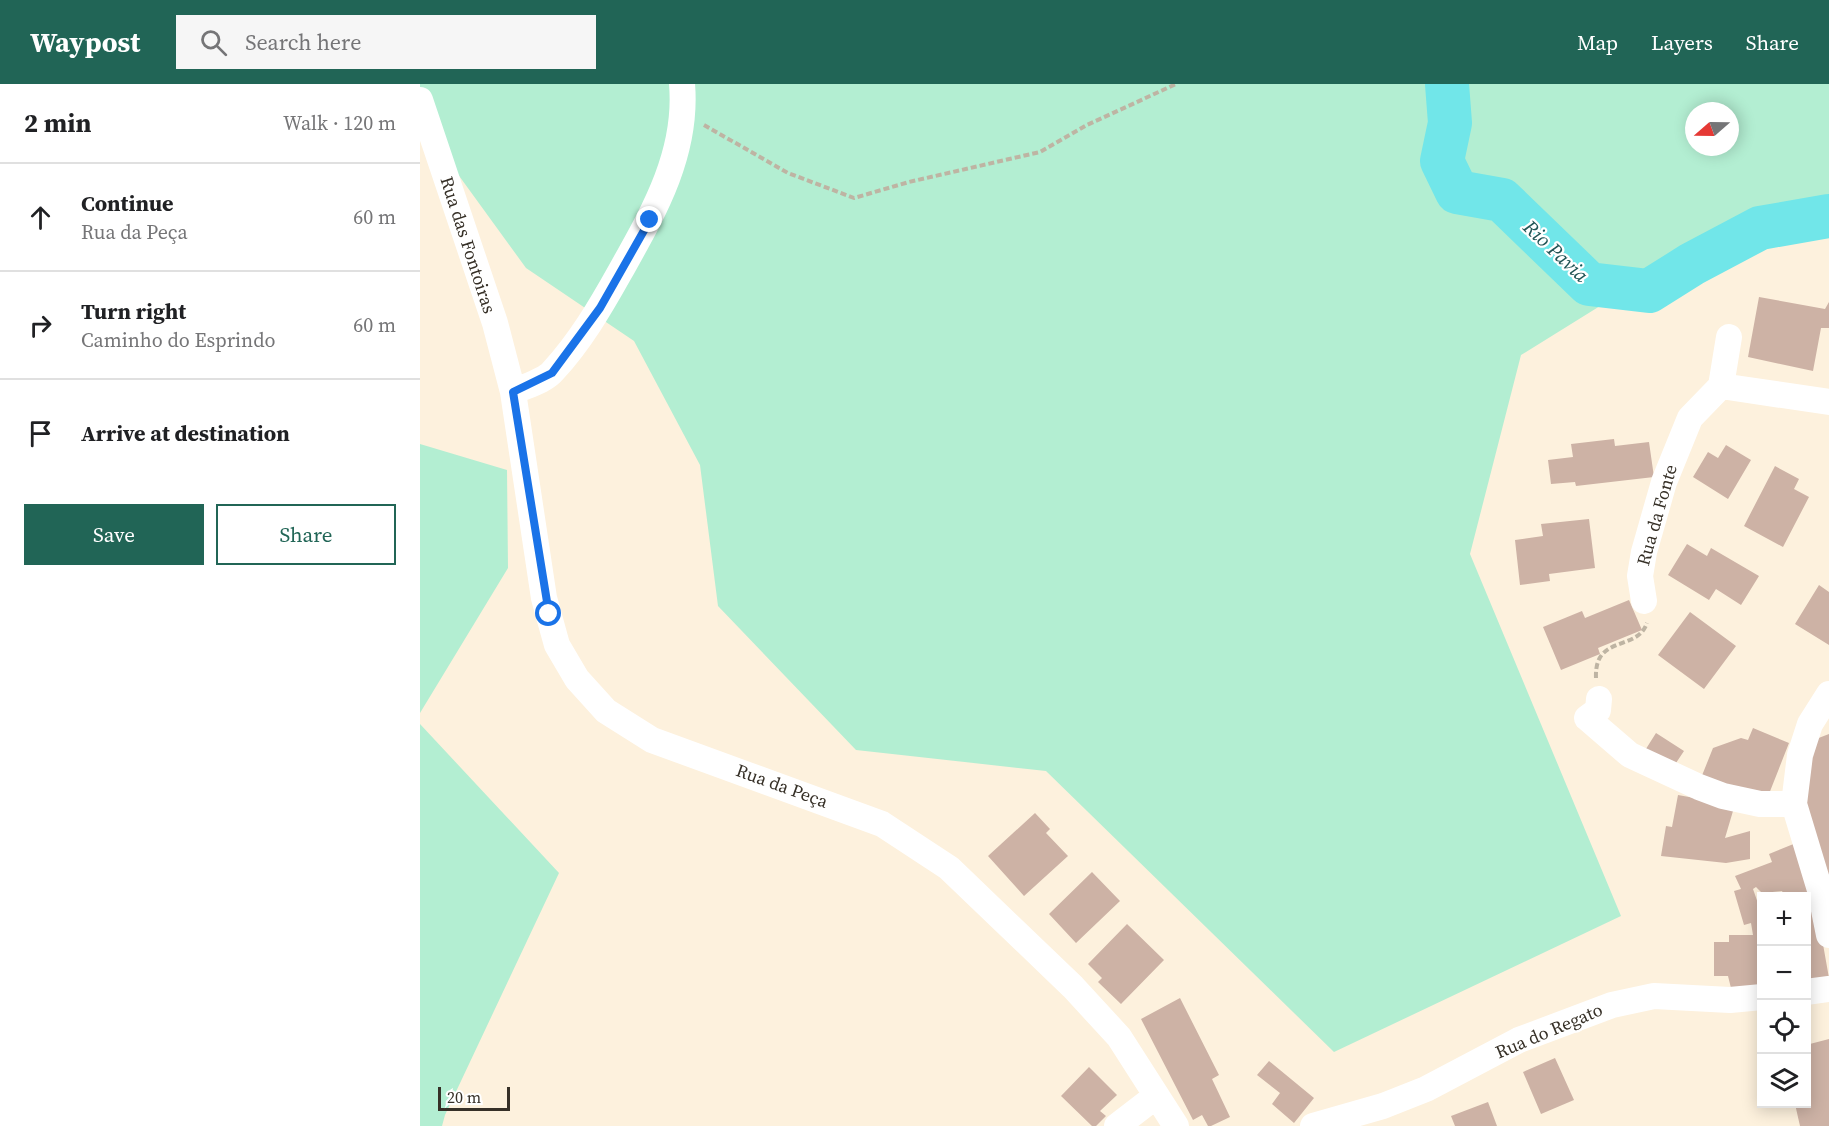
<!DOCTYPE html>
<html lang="en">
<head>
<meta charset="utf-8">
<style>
	:root { --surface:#fff; --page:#f6f6f6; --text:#202124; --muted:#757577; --line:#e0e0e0; --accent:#216556 }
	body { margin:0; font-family:"Source Serif 4",serif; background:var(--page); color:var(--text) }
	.controls { position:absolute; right:18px; bottom:18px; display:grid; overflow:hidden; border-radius:0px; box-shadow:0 3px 15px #0003 }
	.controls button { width:54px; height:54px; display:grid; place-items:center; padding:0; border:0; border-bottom:2px solid var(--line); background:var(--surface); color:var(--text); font:30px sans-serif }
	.compass { position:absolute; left:1265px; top:18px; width:54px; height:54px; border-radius:50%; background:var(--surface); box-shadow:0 3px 15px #0003; rotate:250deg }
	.scale { position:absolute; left:18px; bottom:15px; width:72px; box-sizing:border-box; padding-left:6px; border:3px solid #363027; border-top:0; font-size:16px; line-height:21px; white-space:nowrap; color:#363027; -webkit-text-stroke:4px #fff; paint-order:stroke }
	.stop { position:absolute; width:18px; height:18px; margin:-14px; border:4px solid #1a73e8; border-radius:50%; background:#fff }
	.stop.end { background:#1a73e8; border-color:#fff; box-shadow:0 2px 6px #0008 }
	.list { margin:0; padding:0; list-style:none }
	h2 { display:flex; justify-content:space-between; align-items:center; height:78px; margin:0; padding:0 24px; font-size:26px }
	h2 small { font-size:20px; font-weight:400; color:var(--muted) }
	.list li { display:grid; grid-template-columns:39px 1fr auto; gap:18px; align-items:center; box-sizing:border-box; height:108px; padding:0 24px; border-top:2px solid var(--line) }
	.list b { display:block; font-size:22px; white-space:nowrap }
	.list p { margin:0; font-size:20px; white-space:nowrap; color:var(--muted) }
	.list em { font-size:20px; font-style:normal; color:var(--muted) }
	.actions { display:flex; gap:12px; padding:18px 24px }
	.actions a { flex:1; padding:14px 0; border:2px solid var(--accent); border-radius:0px; text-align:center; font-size:21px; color:var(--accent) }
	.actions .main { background:var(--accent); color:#fff }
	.icon { flex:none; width:33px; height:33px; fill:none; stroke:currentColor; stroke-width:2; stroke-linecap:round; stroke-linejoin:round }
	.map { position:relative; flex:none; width:1409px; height:1042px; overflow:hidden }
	header { display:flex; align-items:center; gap:36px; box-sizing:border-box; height:84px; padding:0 30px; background:var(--accent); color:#fff }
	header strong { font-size:28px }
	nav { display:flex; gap:33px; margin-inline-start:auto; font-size:21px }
	.search { width:420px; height:54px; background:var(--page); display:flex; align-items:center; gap:15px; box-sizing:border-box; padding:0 21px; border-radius:0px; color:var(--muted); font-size:22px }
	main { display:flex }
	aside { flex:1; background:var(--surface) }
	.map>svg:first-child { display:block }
</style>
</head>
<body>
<header>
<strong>Waypost</strong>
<div class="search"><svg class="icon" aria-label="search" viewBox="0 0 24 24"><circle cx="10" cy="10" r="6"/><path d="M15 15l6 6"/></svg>Search here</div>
<nav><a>Map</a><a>Layers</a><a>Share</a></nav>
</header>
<main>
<aside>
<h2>2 min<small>Walk · 120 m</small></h2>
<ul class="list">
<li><svg class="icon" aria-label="ahead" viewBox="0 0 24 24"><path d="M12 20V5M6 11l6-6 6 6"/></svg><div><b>Continue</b><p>Rua da Peça</p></div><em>60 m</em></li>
<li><svg class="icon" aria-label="right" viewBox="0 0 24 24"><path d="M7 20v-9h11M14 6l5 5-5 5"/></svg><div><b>Turn right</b><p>Caminho do Esprindo</p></div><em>60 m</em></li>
<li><svg class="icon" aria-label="arrive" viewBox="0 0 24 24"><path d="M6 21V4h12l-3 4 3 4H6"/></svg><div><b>Arrive at destination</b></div></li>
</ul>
<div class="actions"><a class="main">Save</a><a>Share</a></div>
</aside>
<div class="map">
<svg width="1409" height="1042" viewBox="0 0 1409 1042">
	<rect width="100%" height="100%" fill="#fdf1dd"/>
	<path fill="#b3eed2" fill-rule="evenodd" d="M 0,0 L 1409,0 L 1409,136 L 1341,122 L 1101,271 L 1050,470 L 1201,832 L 914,968 L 626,687 L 436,666 L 298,522 L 280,381 L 214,257 L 106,184 L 0,38 ZM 1274,27 L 1310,27 L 1310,63 L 1274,63 Z
		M 0,360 L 87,386 L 88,484 L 0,629 Z
		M 0,640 L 139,789 L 25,1031 L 22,1042 L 0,1042 Z"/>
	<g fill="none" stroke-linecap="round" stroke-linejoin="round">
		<path stroke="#71e6e9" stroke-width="44" d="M 1027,0 L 1030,39 L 1022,77 L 1037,108 L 1082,116 L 1169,200 L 1229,207 L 1272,180 L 1340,144 L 1409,132"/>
	</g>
	<path fill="#cdb2a5" d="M 1339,213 L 1405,225 L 1409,218 L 1409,244 L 1401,244 L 1393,287 L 1328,273 Z
		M 1194,355 L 1195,362 L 1229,358 L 1234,393 L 1156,402 L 1155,398 L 1131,400 L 1128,376 L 1153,373 L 1151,360 Z
		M 1306,361 L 1331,376 L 1308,415 L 1273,393 L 1288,368 L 1298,374 Z
		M 1355,382 L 1379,395 L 1374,405 L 1389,413 L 1363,463 L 1324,442 Z
		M 1169,435 L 1175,484 L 1129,490 L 1130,497 L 1100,501 L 1095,456 L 1123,452 L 1121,440 Z
		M 1267,460 L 1287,472 L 1291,464 L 1339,492 L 1321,521 L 1296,505 L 1289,516 L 1248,491 Z
		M 1399,501 L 1409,508 L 1409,561 L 1375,540 Z
		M 1209,516 L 1222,546 L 1178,564 L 1180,570 L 1141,586 L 1123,543 L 1162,527 L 1165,534 Z
		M 1270,528 L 1316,562 L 1284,605 L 1238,571 Z
		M 1333,644 L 1369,659 L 1345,720 L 1281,694 L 1293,664 L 1321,654 L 1328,656 Z
		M 1236,649 L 1264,667 L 1252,685 L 1224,668 Z
		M 1409,650 L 1409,793 L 1383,710 L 1396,655 Z
		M 1258,711 L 1280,715 L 1313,727 L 1305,754 L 1330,747 L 1330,775 L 1306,779 L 1241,772 L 1246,742 L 1252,743 Z
		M 615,729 L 630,745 L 626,749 L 648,772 L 604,812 L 568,772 Z
		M 1376,759 L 1401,849 L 1409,894 L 1386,902 L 1386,812 L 1360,812 L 1364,811 L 1362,807 L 1342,809 L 1336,803 L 1333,805 L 1341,828 L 1339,881 L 1341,881 L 1341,903 L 1311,904 L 1308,892 L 1294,892 L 1294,858 L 1309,858 L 1309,851 L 1333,851 L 1331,839 L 1324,841 L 1314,807 L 1321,805 L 1315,792 L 1352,778 L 1349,770 Z
		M 672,788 L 700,817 L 656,859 L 629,830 Z
		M 707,840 L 744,876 L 701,920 L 678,898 L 682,894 L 668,880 Z
		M 760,914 L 799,991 L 792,995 L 810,1033 L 791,1042 L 788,1042 L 782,1031 L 773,1036 L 721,935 Z
		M 1338,928 L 1341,928 L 1341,956 L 1339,956 Z
		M 1409,955 L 1409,1042 L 1380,1042 L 1375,1020 L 1386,1020 L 1386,961 Z
		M 1135,974 L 1154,1016 L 1121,1030 L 1103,988 Z
		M 849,977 L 894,1014 L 874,1039 L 852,1020 L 860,1009 L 837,991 Z
		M 669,983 L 697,1011 L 680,1027 L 686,1032 L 676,1042 L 672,1042 L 641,1012 Z
		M 1068,1018 L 1077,1042 L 1035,1042 L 1031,1032 Z"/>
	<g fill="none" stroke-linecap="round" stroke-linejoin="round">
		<path stroke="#beb4a3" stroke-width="4" stroke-dasharray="6 3" stroke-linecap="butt" d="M 284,41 L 368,89 L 434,114 L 489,98 L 620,68 L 667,41 L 756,0
			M 1176,594 C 1174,550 1217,568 1227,539"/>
		<path stroke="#fff" stroke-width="26" d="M 0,16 L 75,239 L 93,308 L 124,514 L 137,561 L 157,595 L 186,627 L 232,656 L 462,740 L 529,784 L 653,903 L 699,953 L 756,1042
			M 1301,302 L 1309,253
			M 93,308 C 105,302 125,297 133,287 C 160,258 181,222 200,188 C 233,129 268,70 262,0
			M 1224,517 L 1220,492 L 1224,468 L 1244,398 L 1270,334 L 1301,302 L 1409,318
			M 1409,610 L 1390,640 L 1380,671 L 1374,720 L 1400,806 L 1409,851
			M 1179,615 L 1178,626 L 1167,634 L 1210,671 L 1279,703 L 1303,712 L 1340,720 L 1374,720
			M 1386,908 L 1409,905
			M 697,1042 L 736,1012
			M 893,1042 L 963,1022 L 1006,1005 L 1099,956 L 1192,921 L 1234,912 L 1310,916 L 1342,913"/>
	</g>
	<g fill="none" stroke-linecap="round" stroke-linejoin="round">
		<path stroke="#1a73e8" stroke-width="8" d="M 129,530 L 93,308 L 132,289 L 180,224 L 230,136"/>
	</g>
	<g text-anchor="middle" stroke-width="4.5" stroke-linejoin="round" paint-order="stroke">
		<g font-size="18" fill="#363027" stroke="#fff">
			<text transform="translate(48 161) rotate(72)" y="6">Rua das Fontoiras</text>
			<text transform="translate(1237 431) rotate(-74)" y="6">Rua da Fonte</text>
			<text transform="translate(362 702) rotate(20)" y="6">Rua da Peça</text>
			<text transform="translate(1129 947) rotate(-23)" y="6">Rua do Regato</text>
		</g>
		<g font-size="20" font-style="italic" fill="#215556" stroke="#fff">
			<text transform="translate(1136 167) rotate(43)" y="7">Rio Pavia</text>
		</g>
	</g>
</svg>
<div class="controls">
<button>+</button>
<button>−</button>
<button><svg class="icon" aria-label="locate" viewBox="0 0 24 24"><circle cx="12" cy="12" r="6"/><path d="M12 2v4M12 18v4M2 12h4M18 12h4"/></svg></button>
<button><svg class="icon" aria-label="layers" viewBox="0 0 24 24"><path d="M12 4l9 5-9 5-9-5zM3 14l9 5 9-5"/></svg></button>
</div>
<svg class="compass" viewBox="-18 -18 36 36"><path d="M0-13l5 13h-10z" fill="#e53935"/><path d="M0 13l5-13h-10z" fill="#757577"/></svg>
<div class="scale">20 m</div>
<div class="stop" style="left:129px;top:530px"></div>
<div class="stop end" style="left:230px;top:136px"></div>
</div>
</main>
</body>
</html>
